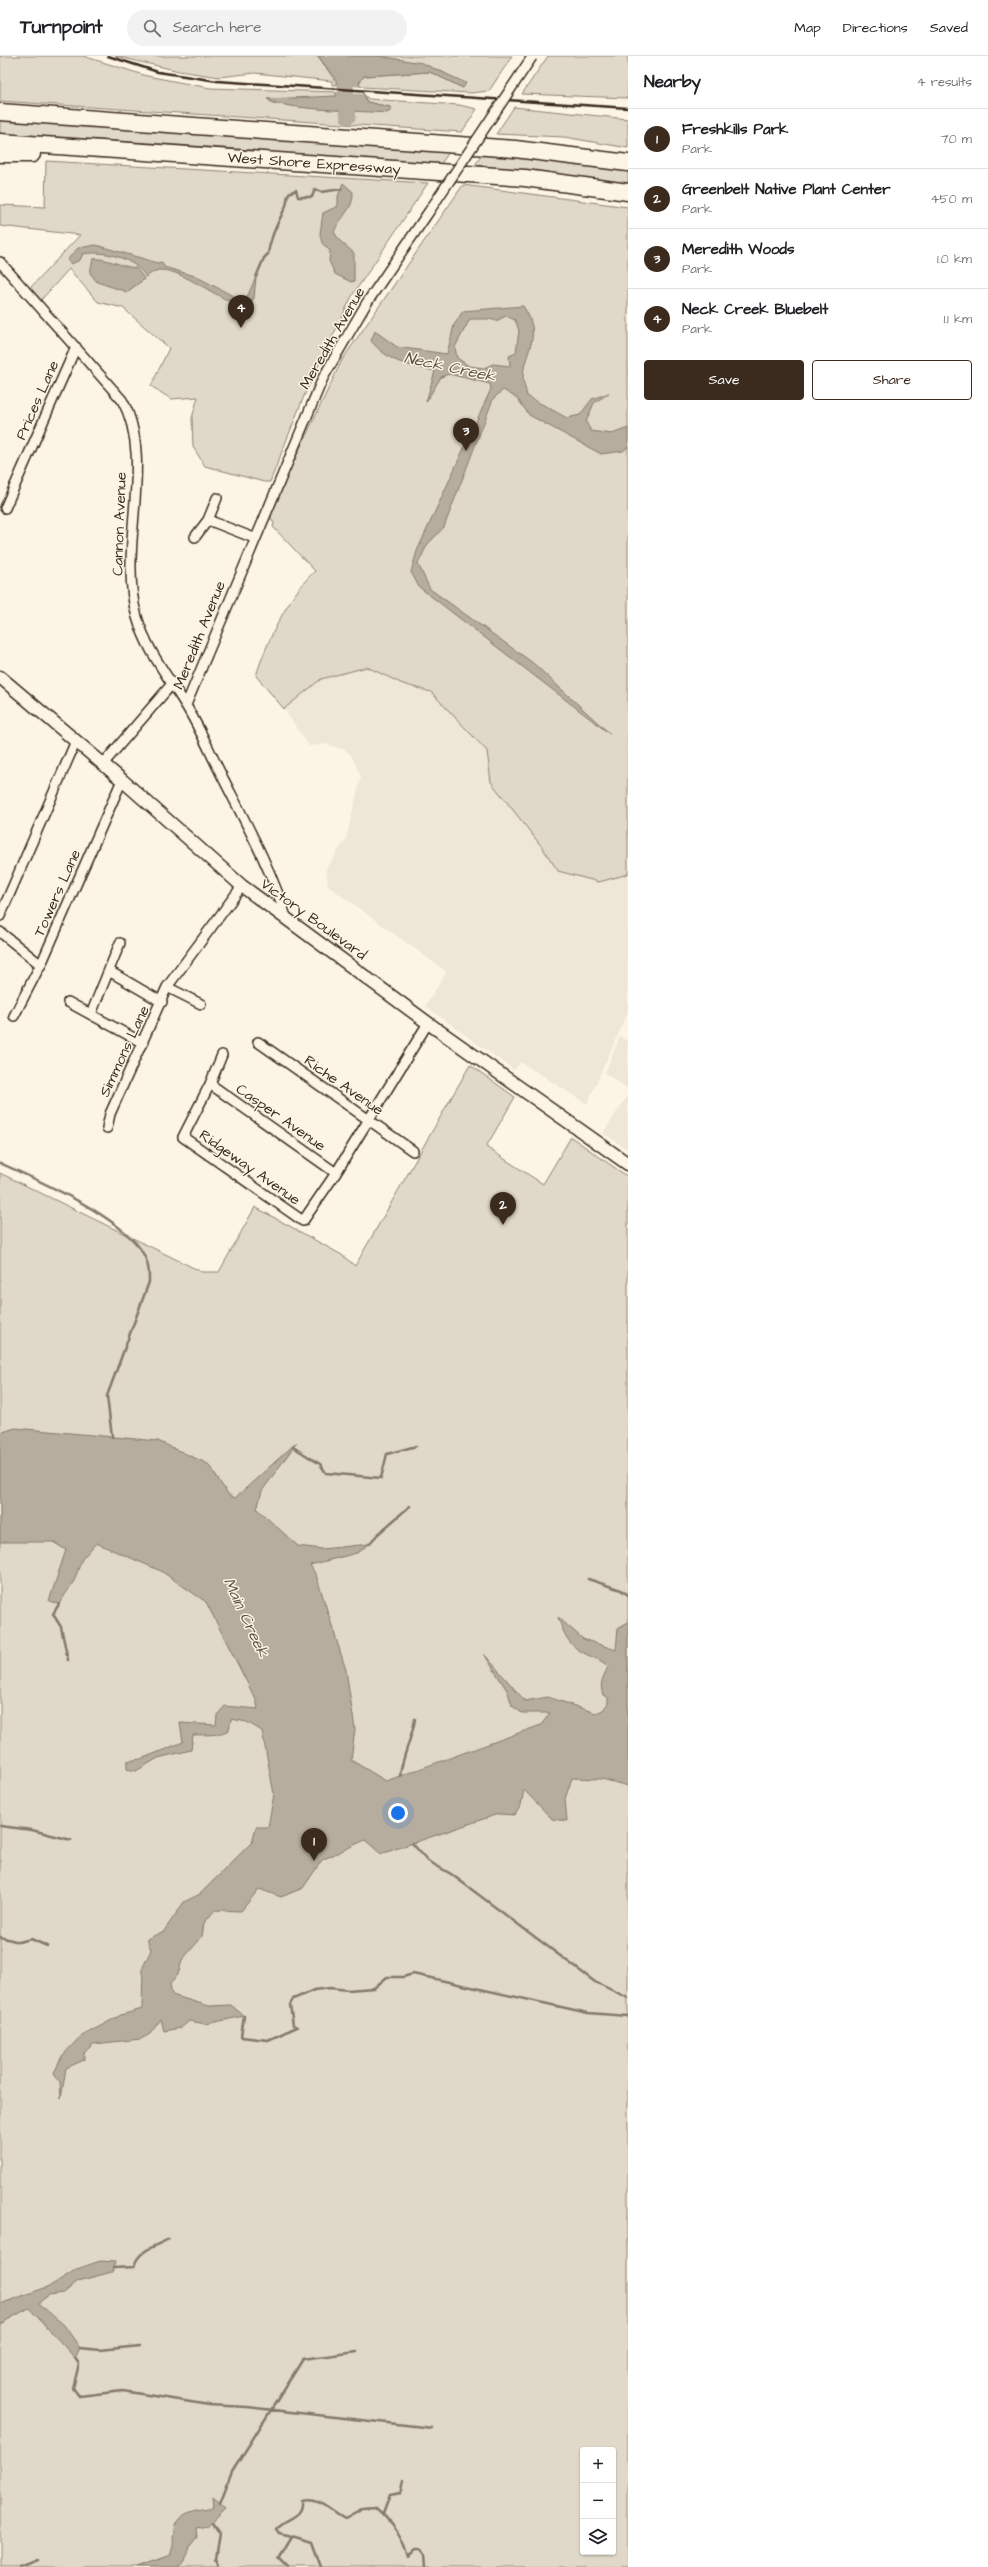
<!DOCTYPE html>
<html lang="en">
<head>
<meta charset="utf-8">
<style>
	:root { --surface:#fff; --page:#f2f2f2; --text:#202124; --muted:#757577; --line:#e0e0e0; --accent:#3b2a1e }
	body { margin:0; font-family:"Architects Daughter",sans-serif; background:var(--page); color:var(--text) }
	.controls { position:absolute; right:12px; bottom:12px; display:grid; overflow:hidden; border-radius:4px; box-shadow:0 1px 3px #0004 }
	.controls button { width:36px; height:36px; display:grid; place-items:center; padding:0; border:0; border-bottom:1px solid var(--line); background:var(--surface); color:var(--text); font:20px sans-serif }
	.you { position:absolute; left:398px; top:1757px; width:14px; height:14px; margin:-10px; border:3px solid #fff; border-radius:50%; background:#1a73e8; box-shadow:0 0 0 6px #1a73e833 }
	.badge { display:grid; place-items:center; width:26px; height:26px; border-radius:50%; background:var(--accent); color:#fff; font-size:13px; font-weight:700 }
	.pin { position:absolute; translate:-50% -33px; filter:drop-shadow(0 1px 2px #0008) }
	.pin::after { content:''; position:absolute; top:21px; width:14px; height:12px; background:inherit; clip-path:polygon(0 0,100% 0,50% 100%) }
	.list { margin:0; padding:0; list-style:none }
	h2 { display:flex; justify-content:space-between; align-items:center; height:52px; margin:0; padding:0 16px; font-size:17px }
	h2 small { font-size:13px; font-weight:400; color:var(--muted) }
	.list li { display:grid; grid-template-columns:26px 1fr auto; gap:12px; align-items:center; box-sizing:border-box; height:60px; padding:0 16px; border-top:1px solid var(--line) }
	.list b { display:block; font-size:15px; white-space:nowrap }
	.list p { margin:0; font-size:13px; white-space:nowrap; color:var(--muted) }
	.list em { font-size:13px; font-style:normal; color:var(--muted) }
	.actions { display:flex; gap:8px; padding:12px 16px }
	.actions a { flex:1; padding:9px 0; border:1px solid var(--accent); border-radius:4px; text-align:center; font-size:14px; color:var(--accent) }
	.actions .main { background:var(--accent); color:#fff }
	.icon { flex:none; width:22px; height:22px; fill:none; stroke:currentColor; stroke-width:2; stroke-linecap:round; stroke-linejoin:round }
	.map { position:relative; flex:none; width:628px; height:2511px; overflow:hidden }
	header { display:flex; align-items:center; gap:24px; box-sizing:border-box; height:56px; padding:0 20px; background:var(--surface); border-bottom:1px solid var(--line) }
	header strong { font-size:19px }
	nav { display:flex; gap:22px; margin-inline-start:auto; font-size:14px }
	.search { width:280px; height:36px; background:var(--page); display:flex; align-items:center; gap:10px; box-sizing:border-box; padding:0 14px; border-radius:22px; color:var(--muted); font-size:15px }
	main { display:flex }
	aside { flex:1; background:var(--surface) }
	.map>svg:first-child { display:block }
</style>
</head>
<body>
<header>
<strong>Turnpoint</strong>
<div class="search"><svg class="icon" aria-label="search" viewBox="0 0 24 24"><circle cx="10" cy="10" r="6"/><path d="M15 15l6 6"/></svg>Search here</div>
<nav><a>Map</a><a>Directions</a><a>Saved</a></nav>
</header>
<main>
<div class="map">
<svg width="628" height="2511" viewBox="0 0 628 2511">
	<rect width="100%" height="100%" fill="#fcf5e5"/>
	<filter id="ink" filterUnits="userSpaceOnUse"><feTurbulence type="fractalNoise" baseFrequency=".025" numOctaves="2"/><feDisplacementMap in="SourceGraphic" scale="8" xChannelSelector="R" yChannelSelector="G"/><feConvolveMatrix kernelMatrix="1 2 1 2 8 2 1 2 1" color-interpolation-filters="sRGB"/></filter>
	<g filter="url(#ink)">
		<path fill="#eee6d6" d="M 367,611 L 403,628 L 443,640 L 486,689 L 558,815 L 599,826 L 628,818 L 628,956 L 587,1048 L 521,1006 L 514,1014 L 425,950 L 447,916 L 328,830 L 326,813 L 346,783 L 361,721 L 351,699 L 345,694 L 326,688 L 309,690 L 284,653 L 321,623 Z
			M 620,980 L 628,986 L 628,1033 L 605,1017 Z
			M 628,1039 L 628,1094 L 603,1077 Z"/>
		<path fill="#e0d8c8" stroke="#8e8173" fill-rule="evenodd" d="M 0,0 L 83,0 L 147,20 L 210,32 L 338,36 L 336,40 L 330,42 L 268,43 L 272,47 L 311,52 L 390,51 L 367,46 L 362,37 L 369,43 L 459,49 L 477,53 L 462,76 L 0,45 Z
			M 115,0 L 318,0 L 338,29 L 332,29 L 332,25 L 255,17 L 219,21 L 179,15 Z
			M 354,0 L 512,0 L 489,35 L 471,37 L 362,31 L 359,27 L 364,20 L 430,16 L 463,32 L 441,14 Z
			M 548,0 L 628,0 L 628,42 L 522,38 Z
			M 514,51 L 628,63 L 628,92 L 564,81 L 496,78 Z
			M 0,61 L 452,92 L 440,109 L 0,79 Z
			M 483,97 L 628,112 L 628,129 L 475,109 Z
			M 46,105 L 428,127 L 352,240 L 304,340 L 270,426 L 264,426 L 205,410 L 193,391 L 192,362 L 198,341 L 171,343 L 151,330 L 169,292 L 123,252 L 98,246 L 69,213 L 41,244 L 30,232 L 80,179 L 0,170 L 0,149 L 45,151 Z
			M 463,129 L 628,151 L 628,818 L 599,826 L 558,815 L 542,791 L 491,726 L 487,695 L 431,636 L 403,628 L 367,611 L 321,623 L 284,653 L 256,620 C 266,587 289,538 315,515 L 273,471 L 274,467 L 271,463 L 271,453 L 342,304 Z
			M 470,1009 L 515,1041 L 486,1091 L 543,1128 L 571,1081 L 628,1121 L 628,2511 L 0,2511 L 0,1117 L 202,1216 L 219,1216 L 255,1151 L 342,1199 L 355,1210 ZM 583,2394 L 613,2394 L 613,2496 L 583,2496 Z"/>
		<path fill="#b7ad9e" stroke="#85796b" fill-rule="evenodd" d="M 318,0 L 378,0 L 422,7 L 466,27 L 463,32 L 430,16 L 364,20 L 359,27 L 367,46 L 390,51 L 392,54 L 387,57 C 365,55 279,54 267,43 L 336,40 L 337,25 Z
			M 343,127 L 353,136 C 354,154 340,160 334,176 L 340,185 L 354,197 L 354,225 L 351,226 L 335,218 L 329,205 L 330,195 L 322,187 L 320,178 L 323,157 L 338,150 L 338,140 Z
			M 96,189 L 158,207 L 162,206 L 164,211 L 195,220 L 237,242 L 247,241 L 256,221 L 254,242 L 250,248 C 232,256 186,213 160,214 C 156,214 150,218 146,221 C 135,202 104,194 83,198 L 80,204 L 71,208 L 67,204 L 78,192 Z
			M 93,203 C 105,201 122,211 136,212 L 144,222 L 143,224 L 127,236 L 97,226 L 90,217 Z
			M 523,250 C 544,281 524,294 523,321 C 523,327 526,334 527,340 L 567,362 L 580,359 L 592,343 L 609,337 L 594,347 L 586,366 L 591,375 L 612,378 L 628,372 L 628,391 L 623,395 L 601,398 L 529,359 L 517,342 L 503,334 L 493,343 L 444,471 L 427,489 L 418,508 L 430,533 L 533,607 L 610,678 L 419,531 L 411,516 L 417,495 L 491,333 L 490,328 L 449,318 L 441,321 L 426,346 L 435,315 C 407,309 390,307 371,285 L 375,275 L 397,291 L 447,298 L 454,269 L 463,255 ZM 506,260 L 515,264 L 519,274 L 516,297 L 509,300 L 510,310 L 493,308 L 484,312 L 469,310 L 457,302 L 455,291 L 470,263 L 490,263 L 496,265 Z
			M 15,1372 L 158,1385 L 208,1408 L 228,1438 L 235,1442 L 297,1386 L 262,1435 L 257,1453 L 298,1490 L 322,1493 L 369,1488 L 357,1497 L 310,1509 L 316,1519 L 346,1614 L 355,1673 L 351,1704 L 386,1725 L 541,1669 L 550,1657 L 522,1657 L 512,1650 L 508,1636 L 484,1598 L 525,1645 L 548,1641 L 596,1657 L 603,1654 L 608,1647 L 608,1642 L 603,1639 C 599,1628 603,1621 608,1611 C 603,1605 597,1603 590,1600 C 569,1591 565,1581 558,1561 L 583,1583 L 616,1594 L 618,1572 L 628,1566 L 628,1730 L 602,1723 L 572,1722 L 565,1743 L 567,1765 L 552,1763 L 524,1734 L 521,1749 L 515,1759 L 498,1758 L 381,1798 L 365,1784 L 322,1804 L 303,1832 L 281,1841 L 259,1833 L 241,1855 L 215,1854 L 204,1867 L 202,1881 L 182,1904 L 179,1916 L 170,1928 L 172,1939 L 209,1950 L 231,1949 L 244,1960 L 206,1968 L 189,1965 L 181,1972 L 164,1975 L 161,1963 L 150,1978 L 141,1983 L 93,1988 L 84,1997 L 84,2004 L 66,2012 L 61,2043 L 60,2026 L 54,2018 L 61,2001 L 80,1981 L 121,1959 L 142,1953 L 143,1911 L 151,1894 L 147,1883 L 164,1875 L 184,1846 L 200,1838 L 252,1786 L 256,1771 L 268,1771 L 274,1738 L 262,1675 L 247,1666 L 231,1663 L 229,1674 C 214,1681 209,1678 193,1679 L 191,1694 L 158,1702 L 136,1715 L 127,1713 L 127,1705 L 141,1703 L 183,1686 L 180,1667 L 216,1669 L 217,1659 L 225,1650 L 258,1653 L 256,1644 L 206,1546 L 161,1515 L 96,1487 L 82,1503 L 74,1525 L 59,1548 L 49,1545 L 66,1494 L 53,1486 L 0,1486 L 0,1377 Z
			M 100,2205 L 115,2206 L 112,2216 L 78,2225 L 64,2237 L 49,2239 L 38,2247 L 64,2269 L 80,2292 L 75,2302 L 29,2252 L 0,2268 L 0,2248 L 50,2230 L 77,2213 Z
			M 213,2441 L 226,2452 L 207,2470 L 196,2472 L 197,2482 L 189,2492 L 185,2506 L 177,2511 L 137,2511 L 170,2499 C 175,2487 172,2485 174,2474 C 177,2455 198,2454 214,2451 Z"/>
		<path fill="#fcf5e5" d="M 336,29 L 364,31 L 363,38 L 335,36 Z"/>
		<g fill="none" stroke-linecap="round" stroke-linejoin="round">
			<path stroke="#85796b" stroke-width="2.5" d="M 256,221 L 264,202 L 268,198 C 270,181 278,167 285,152 C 288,147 286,142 289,137 L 296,134 L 298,141 L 312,141 L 315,133 L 321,136 L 342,133
				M 0,1107 C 38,1124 125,1162 144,1199 C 149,1208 149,1217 149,1226 L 107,1340 L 112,1381
				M 293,1391 L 320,1408 L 326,1417 L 381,1422 L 387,1398 L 416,1390
				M 369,1488 L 378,1478 L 410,1450
				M 588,1523 L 621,1534 L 628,1539
				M 59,1548 L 53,1558 L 61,1571 L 68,1604
				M 400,1720 C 402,1700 412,1683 415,1663
				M 0,1770 L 32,1774 L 71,1784
				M 412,1787 L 428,1805 L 451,1818 L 595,1926 L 628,1942
				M 0,1881 L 19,1886 L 31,1883 L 47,1890
				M 244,1960 L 241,1981 L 268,1984 L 297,1971 L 293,1969 L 290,1949 L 293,1943 L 314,1934 L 330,1932 L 348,1934 L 374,1932 L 387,1921 L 403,1921 L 413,1918 L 588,1957 L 628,1960
				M 113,2212 L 134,2211 C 137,2195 155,2190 169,2183
				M 80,2292 L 99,2294 L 140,2290
				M 75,2302 L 79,2308 L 73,2332 L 79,2340 L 123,2335 L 209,2349 L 247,2351 L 432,2372
				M 220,2447 L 232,2416 L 303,2303 L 357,2296
				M 383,2458 L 390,2439 L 401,2437 L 404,2424
				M 211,2466 L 220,2477 L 216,2504 L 219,2511
				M 292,2480 L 311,2486 L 320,2511
				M 19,2511 L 37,2504
				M 288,2511 L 279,2502 L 292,2480 L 279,2477 L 276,2473 C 285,2461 304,2463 302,2444 C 319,2440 331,2455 345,2462 L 363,2452 L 375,2451 C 392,2466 402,2480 408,2502 L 416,2492 L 422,2492 L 425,2498 L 426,2511"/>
			<path stroke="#b7ad9e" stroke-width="16" d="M 335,0 L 344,10 L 348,60"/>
			<defs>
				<path id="street" d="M 0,206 L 122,344 C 156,404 117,491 137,561 C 147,595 167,619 185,648 C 200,672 211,699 224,724 C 247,769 272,815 287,864
					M 5,452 L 76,291
					M 208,464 L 254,482
					M 195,481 L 208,464 L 217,442
					M 186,649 L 323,322 L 366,248 L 428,157
					M 103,708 L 171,629
					M 0,860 L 76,685
					M 0,876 L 41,909
					M 109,915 L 162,946
					M 167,931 L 201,948
					M 68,946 L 143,987
					M 91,958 L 120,887
					M 14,960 L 43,904 L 122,724
					M 258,986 L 413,1095
					M 222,999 L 210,1028 L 183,1081 L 303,1165 L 336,1117 L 428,967
					M 210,1028 L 336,1117
					M 107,1072 L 110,1058 L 167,931 L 242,830"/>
				<path id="secondary" d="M 0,621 L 122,724 L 242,830 L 428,967 L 628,1108"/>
				<path id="highway" d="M 0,56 L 515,93 L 628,107
					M 0,86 L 525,122 L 628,136
					M 0,98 L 32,98"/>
			</defs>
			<use href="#street" stroke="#3b2a1e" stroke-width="12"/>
			<use href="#secondary" stroke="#3b2a1e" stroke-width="15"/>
			<use href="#highway" stroke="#3b2a1e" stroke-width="19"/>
			<use href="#street" stroke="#fcf5e5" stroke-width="9"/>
			<use href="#secondary" stroke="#fcf5e5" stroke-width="12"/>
			<use href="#highway" stroke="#fcf5e5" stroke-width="16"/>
			<path stroke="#3b2a1e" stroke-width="2.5" d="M 108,0 L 158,16 L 217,25 L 628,52"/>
			<defs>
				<path id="street-bridge" d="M 428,157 L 532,1"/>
			</defs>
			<use href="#street-bridge" stroke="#3b2a1e" stroke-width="12" stroke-linecap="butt"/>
			<use href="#street-bridge" stroke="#fcf5e5" stroke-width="9"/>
		</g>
	</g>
	<g text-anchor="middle" stroke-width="3" stroke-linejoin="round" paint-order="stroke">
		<g font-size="15" fill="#3b2a1e" stroke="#fcf5e5">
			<text transform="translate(314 107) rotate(4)" y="5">West Shore Expressway</text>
			<text transform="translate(332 282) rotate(-60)" y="5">Meredith Avenue</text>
			<text transform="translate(37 344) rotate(-66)" y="5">Prices Lane</text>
			<text transform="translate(119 468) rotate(-88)" y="5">Cannon Avenue</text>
			<text transform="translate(199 579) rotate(-68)" y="5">Meredith Avenue</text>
			<text transform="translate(57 837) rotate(-66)" y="5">Towers Lane</text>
			<text transform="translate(314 863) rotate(36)" y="5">Victory Boulevard</text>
			<text transform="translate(124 995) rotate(-65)" y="5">Simmons Lane</text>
			<text transform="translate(344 1029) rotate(35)" y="5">Riche Avenue</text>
			<text transform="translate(281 1061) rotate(35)" y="5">Casper Avenue</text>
			<text transform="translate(250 1111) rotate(35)" y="5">Ridgeway Avenue</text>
		</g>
		<g font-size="16" font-style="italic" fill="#605144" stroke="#fcf5e5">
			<text transform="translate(450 310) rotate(12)" y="6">Neck Creek</text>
			<text transform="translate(247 1561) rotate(65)" y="6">Main Creek</text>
		</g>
	</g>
</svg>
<div class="controls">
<button>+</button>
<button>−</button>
<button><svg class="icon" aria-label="layers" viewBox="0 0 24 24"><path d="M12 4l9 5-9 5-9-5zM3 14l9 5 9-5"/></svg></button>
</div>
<div class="you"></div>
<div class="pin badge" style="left:314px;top:1805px">1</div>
<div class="pin badge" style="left:503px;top:1169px">2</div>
<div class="pin badge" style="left:466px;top:395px">3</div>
<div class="pin badge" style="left:241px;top:272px">4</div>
</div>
<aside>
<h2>Nearby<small>4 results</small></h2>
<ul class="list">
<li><span class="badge">1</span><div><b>Freshkills Park</b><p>Park</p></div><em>70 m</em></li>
<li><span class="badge">2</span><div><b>Greenbelt Native Plant Center</b><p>Park</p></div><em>450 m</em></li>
<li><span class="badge">3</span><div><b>Meredith Woods</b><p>Park</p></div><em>1.0 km</em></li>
<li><span class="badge">4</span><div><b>Neck Creek Bluebelt</b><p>Park</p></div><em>1.1 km</em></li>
</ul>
<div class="actions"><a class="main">Save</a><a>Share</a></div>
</aside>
</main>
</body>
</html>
